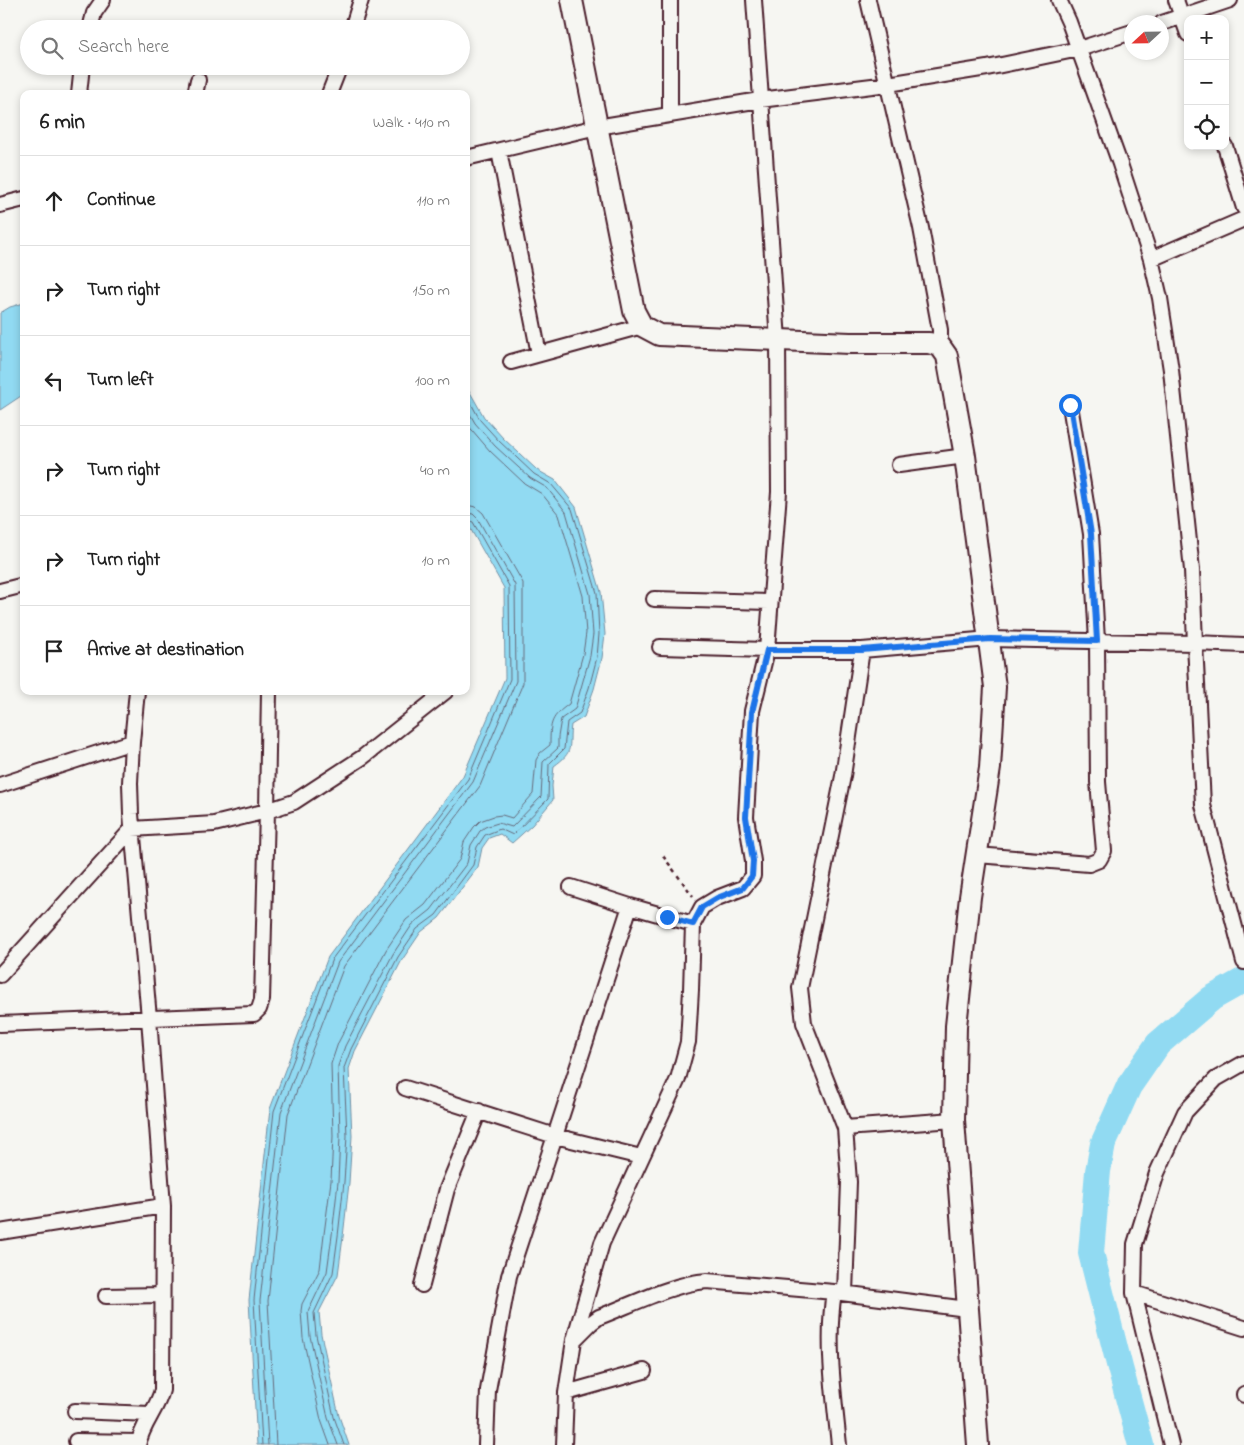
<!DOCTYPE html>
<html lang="en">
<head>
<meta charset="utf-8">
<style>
	:root { --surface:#fff; --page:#f2f2f2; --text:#222; --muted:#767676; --line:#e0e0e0 }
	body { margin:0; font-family:"Indie Flower",sans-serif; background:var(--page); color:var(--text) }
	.controls { position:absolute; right:15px; top:15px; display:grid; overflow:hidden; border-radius:10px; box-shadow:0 2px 8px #0003 }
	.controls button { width:45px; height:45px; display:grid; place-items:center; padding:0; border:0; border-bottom:1px solid var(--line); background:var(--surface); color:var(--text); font:25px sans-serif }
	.compass { position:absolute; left:1124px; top:15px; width:45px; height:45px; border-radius:50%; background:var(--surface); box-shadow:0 2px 8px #0003; rotate:248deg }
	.stop { position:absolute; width:15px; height:15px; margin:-11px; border:4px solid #1a73e8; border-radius:50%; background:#fff }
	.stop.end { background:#1a73e8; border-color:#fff; box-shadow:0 1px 5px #0008 }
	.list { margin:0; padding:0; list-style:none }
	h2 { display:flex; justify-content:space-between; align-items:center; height:65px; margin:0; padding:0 20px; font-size:21px }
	h2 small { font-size:16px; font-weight:400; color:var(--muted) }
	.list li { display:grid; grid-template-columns:32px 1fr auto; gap:15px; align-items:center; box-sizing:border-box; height:90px; padding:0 20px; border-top:1px solid var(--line) }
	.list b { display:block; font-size:19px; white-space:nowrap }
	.list em { font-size:16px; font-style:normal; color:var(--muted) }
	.icon { flex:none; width:28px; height:28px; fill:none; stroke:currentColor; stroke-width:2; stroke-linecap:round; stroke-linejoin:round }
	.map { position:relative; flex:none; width:1244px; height:1445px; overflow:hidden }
	.search { position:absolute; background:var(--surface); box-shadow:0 2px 8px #0003; left:20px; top:20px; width:450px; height:55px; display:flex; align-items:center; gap:12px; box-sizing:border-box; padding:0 18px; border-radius:28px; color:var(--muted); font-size:19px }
	.panel { position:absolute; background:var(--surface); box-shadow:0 2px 8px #0003; left:20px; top:90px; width:450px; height:605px; border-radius:10px }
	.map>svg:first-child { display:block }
</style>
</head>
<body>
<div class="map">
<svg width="1244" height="1445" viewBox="0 0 1244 1445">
	<rect width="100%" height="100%" fill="#f6f6f2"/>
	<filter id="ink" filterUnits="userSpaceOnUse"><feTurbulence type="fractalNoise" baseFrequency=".02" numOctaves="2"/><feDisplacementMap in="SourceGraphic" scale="10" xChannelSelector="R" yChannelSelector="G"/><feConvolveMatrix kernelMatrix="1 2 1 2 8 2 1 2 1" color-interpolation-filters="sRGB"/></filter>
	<g filter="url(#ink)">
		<path fill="#91daf2" stroke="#758fa2" d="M 24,303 L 24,394 L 0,410 L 0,313 L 10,307 Z
			M 466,385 L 484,417 L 503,438 L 537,470 L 555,480 L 576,507 L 601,592 L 605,634 L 602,658 L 594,689 L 584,717 L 571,725 C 568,748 575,751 554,766 L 552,786 L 553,800 L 532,825 L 512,843 L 500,834 L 489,838 L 482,848 L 478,867 L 439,918 L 421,932 L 402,960 L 355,1051 L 349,1069 L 352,1136 L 349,1183 L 343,1237 L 338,1275 L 319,1312 L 321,1334 L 339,1416 L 349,1445 L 257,1445 L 249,1300 L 270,1109 L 328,957 L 463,776 L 505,678 L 504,588 L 466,521 Z"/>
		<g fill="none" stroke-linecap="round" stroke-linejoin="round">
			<path stroke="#666a7b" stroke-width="1" d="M 262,1445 L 254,1300 L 274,1111 L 332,959 L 468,779 L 510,679 L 509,586 L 473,522 L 466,519
				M 268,1445 L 260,1301 L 281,1112 L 338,962 L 473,782 L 516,681 L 515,585 L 478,519 L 473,514 L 466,513
				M 276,1445 L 268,1301 L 288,1114 L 344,966 L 480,786 L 523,683 L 523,583 L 483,513 L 476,507 L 466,505
				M 330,1445 L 321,1420 L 303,1338 L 301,1311 L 302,1304 L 320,1269 L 324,1234 L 331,1181 L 333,1136 L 331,1064 L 338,1043 L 386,950 L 406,920 L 425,905 L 460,859 L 464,842 L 474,827 L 480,821 L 494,816 L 502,815 L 512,818 L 533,794 L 536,760 L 540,753 L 550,745 C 550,722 551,717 569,704 L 583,654 L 586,633 L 583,596 L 559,515 L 542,494 L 524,483 L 490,451 L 466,423
				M 338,1445 L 328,1418 L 310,1336 L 308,1312 L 327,1272 L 332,1235 L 338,1182 L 340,1136 L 338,1066 L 345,1046 L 393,954 L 412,925 L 431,910 L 467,863 L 471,845 L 480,831 L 485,827 L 498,823 L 512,827 L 541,797 L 543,762 L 558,748 L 558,737 L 561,719 L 575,709 L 590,656 L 593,634 L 590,594 L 566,512 L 547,488 L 530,478 L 495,446 L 475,423 L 466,407
				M 344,1445 L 334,1417 L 316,1335 L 314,1313 L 333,1273 L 338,1236 L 344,1182 L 347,1136 L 344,1068 L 351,1049 L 398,957 L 417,929 L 436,915 L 473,865 L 477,847 L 485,835 L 500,829 L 513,835 L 548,799 L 549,764 L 564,749 L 567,722 L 580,713 L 589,688 L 597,657 L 599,634 L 597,593 L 572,509 L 551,484 L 534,474 L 499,441 L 480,420 L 466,394"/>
			<path stroke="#91daf2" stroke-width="26" d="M 1141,1445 L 1120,1368 L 1091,1253 L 1098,1171 L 1103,1144 L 1129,1086 L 1158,1044 L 1212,998 L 1244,980"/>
			<defs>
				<path id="street" d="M 670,0 L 670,114
					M 868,0 L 921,228 L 940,330 L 940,346
					M 1176,0 L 1188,34
					M 1162,23 L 1230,0
					M 90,29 L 94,13 L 103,0
					M 352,29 L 361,0
					M 79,94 L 82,66
					M 195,94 L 198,80
					M 329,94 L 340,66
					M 1225,146 L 1244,208
					M 499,151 L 539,354
					M 466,158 L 597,127 L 760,100 L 888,84 L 987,68 L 1079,49 L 1132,32
					M 0,205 L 24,199
					M 1151,259 L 1244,219
					M 511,362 L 642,326
					M 899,465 L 965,456
					M 0,591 L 24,585
					M 654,599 L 770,602
					M 1244,645 L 1195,643 L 1203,805 L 1244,962
					M 660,647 L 767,650 L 862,650 L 990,639 L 1195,643 L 1192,570 L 1171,370 L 1160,298 L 1151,259 L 1120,164 L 1069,22 L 1059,0
					M 137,691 L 132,742 L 130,783 L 131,814 L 149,1018 L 163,1206 L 162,1390 C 157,1410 142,1424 138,1445
					M 0,785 L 132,742
					M 977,855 L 1089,864 L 1099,860 L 1104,851 L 1098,782 L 1097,641 L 1091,534 L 1070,405
					M 571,887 L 630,906 L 693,924
					M 630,906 L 555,1136 L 641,1157
					M 0,975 L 132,829 L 214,824 L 267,811 L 269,691
					M 0,1024 L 254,1014 L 259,1009 L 262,1000 L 267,811 L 294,802 L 363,757 L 446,691
					M 405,1088 L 555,1136 L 509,1276 L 488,1390 L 486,1445
					M 845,1128 L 954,1120
					M 0,1232 L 163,1206
					M 422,1285 L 447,1189 L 479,1111
					M 845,1293 L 849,1182 L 845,1128 L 804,1023 L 800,988 L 843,776 L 862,650
					M 1134,1293 L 1244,1328
					M 106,1296 L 162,1295
					M 575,1339 L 591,1323 L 599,1317 C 631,1305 674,1283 707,1281 L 834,1292
					M 566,1393 L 644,1371
					M 1244,1395 L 1244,1394
					M 75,1411 L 150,1414
					M 76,1441 L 139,1442
					M 564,1445 L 566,1393 L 574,1340 L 602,1243 L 678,1079 L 688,1042 L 691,990 L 693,924 L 702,907 L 717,898 L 743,888 L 753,876 L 753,861 L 746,817 L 752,711 L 767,650 L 779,492 L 778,340 L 754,0
					M 839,1445 C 834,1395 826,1342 834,1292 L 967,1309
					M 1171,1445 L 1134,1293 L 1135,1244 L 1157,1173 L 1185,1112 L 1216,1079 L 1244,1063"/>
				<path id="secondary" d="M 572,0 L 634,311 L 642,326 L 659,335 L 850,343 L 929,343 L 940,346 L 947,356 L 965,456 L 995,687 L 990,768 L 970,897 L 956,1026 L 954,1120 L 978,1445"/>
			</defs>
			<use href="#street" stroke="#4a1f2b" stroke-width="18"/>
			<use href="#secondary" stroke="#4a1f2b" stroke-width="24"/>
			<path stroke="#4a1f2b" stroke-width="2.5" stroke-dasharray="4 4" stroke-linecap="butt" d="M 663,856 L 693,896"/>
			<use href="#street" stroke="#f6f6f2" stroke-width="14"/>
			<use href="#secondary" stroke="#f6f6f2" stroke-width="20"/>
		</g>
	</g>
	<g fill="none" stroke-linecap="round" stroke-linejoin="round" filter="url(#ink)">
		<path stroke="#1a73e8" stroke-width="6" d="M 667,917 L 693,924 L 702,907 L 717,898 L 743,888 L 752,876 L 753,861 L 746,817 L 752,712 L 767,650 L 862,650 L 990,639 L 1097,641 L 1091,534 L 1070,405"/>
	</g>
</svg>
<div class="controls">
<button>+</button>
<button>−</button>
<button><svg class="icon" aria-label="locate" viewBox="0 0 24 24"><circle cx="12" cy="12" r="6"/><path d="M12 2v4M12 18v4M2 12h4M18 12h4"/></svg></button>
</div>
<svg class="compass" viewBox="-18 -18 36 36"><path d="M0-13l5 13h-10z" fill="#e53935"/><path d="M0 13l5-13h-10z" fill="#767676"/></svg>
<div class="stop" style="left:1070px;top:405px"></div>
<div class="stop end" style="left:667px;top:917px"></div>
<div class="search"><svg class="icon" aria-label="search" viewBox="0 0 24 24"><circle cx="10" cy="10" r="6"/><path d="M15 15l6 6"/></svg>Search here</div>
<section class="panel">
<h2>6 min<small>Walk · 410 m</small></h2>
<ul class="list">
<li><svg class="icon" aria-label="ahead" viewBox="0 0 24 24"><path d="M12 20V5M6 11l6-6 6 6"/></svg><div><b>Continue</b></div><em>110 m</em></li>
<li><svg class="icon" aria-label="right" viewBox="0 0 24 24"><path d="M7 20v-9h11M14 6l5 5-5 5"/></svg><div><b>Turn right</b></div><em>150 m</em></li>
<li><svg class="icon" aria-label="left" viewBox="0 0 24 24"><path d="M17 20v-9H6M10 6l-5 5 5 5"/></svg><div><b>Turn left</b></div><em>100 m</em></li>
<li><svg class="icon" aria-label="right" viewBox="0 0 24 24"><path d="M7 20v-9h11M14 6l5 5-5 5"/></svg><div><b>Turn right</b></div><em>40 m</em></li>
<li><svg class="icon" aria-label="right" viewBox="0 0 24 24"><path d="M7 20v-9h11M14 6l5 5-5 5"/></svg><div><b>Turn right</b></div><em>10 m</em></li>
<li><svg class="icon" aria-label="arrive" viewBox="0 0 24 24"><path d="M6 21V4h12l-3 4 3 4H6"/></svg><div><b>Arrive at destination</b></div></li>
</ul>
</section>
</div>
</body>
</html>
